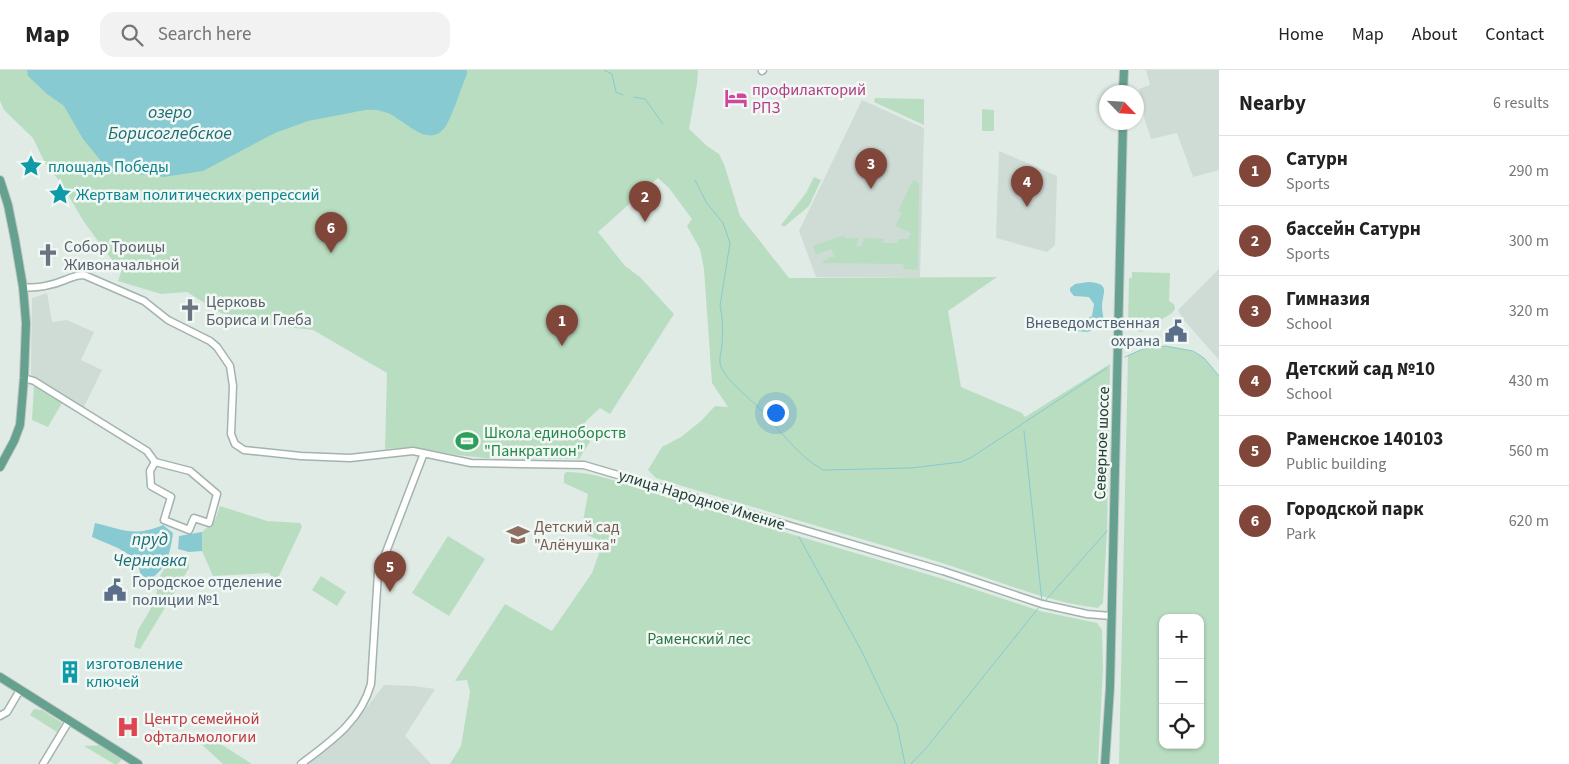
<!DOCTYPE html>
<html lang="en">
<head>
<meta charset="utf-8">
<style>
	:root { --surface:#fff; --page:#f2f2f2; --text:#222; --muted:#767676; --line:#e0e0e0; --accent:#80463a }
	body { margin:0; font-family:"Source Sans 3",sans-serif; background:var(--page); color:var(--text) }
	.controls { position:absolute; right:15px; bottom:15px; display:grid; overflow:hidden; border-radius:10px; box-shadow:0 1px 4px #0004 }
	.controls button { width:45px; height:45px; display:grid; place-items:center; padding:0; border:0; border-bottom:1px solid var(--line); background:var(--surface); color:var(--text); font:25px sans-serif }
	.compass { position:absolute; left:1099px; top:15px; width:45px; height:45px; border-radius:50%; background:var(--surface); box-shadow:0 1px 4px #0004; rotate:115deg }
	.you { position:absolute; left:775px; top:342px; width:18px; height:18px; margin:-12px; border:4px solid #fff; border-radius:50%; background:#1a73e8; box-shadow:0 0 0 8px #1a73e833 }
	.badge { display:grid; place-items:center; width:32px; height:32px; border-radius:50%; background:var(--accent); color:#fff; font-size:16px; font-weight:700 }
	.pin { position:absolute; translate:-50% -41px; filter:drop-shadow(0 1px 2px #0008) }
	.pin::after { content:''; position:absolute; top:26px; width:18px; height:15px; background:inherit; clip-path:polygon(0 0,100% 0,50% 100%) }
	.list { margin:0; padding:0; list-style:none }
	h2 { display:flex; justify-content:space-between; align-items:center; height:65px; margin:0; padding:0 20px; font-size:21px }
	h2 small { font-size:16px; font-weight:400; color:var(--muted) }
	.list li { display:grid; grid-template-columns:32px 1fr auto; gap:15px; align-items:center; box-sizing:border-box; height:70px; padding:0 20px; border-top:1px solid var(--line) }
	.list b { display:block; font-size:19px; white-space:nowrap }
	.list p { margin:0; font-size:16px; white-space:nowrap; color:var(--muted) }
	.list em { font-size:16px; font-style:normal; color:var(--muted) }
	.icon { flex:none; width:28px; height:28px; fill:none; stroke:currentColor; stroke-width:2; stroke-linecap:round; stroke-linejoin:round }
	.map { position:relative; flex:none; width:1219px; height:694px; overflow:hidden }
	header { display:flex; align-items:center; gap:30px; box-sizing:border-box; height:70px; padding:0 25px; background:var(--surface); border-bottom:1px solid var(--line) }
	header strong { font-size:24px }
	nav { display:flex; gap:28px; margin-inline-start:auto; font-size:18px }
	.search { width:350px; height:45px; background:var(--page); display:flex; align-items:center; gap:12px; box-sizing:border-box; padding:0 18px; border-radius:15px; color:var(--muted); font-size:19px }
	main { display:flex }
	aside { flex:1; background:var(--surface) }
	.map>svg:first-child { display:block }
</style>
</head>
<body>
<header>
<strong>Map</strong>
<div class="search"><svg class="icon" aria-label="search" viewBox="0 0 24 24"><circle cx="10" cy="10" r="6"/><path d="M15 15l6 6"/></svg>Search here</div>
<nav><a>Home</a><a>Map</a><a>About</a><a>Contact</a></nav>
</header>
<main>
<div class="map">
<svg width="1219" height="694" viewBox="0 0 1219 694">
	<rect width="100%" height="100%" fill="#e0ebe6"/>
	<path fill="#cfdbd5" d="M 1146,0 L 1219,0 L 1219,100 L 1193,107 L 1177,63 L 1151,69 L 1144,47 L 1139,19 L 1150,15 Z
		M 862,30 L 924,58 L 920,207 L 816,207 L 799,161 Z
		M 999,81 L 1057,106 L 1055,175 L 1047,182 L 996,168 Z
		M 1219,199 L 1219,290 L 1183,249 L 1178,240 Z
		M 47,223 L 52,252 L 67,250 L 94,262 L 81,290 L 102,300 L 83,339 L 33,307 L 31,304 L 32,228 Z
		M 384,615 L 414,616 L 435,619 L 405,666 L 431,694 L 306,694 L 350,659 Z"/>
	<path fill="#b9ddc0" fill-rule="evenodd" d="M 0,0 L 698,0 L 697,14 L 689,59 L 707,76 L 719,84 L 724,94 L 740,146 L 789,208 L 997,207 L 948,241 L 961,317 L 1022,343 L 1025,347 L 1110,294 L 1107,461 L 1103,533 L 1098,538 C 1045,532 994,509 942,493 C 847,464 751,437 656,408 L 648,400 L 662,377 L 681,367 L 701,351 L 715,336 L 728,337 L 712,313 L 704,199 L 700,179 L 687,156 L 692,149 L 669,118 L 658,108 L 598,162 L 625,196 L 640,207 L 674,244 L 610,344 L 600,338 L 585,352 L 593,367 L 579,389 L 486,388 L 457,385 L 411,377 L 385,379 L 387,303 L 313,260 L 269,255 L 221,243 L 187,222 L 161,224 L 118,211 L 121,202 L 84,152 L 61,113 L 45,93 L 33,68 L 4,40 L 0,31 Z
		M 875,28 L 924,29 L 924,55 L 874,32 Z
		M 982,39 L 994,40 L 994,61 L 982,61 Z
		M 814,107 L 821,110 L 809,136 L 784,157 L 781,155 L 806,123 Z
		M 913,110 L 919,113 L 918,200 L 904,199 L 903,194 L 823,193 L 823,190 L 828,190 L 828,187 L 835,187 L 831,179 L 816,185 L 813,176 L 844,165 L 845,168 L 859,168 L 856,176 L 861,176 L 864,168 L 884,169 L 883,173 L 898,173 L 898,169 L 908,169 L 911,163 L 895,156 L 902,143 L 898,141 Z
		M 1132,202 L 1170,203 L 1169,231 L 1174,234 L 1175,239 L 1172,243 L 1141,262 L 1128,256 L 1129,208 L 1132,208 Z
		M 1165,276 C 1196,281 1200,280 1219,306 L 1219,694 L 1119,694 L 1128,285 L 1143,279 ZM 1163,548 L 1200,548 L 1200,675 L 1163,675 Z
		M 34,316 L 62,333 L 48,357 L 32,350 Z
		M 566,402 C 595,402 622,413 649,422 L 940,508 L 1040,541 L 1097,553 L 1102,560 L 1103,598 L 1098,694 L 450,694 L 461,676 L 470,622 L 467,610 L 455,611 L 505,534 L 552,561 L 592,503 L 603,472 L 581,462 L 588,424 L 564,413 L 564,405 Z
		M 220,436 L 267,451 L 300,453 L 302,457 L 279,506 L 274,510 L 269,503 L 213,506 L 202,481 L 202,462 L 215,450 Z
		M 448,466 L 485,489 L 449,546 L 412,523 Z
		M 179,487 L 188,488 L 189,498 L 140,579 L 134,577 L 138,560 L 149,542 L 157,522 L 156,515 L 160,506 L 167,494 Z
		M 321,506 L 346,522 L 337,536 L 312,520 Z
		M 34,639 L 42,640 L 62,653 L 57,662 L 30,645 Z
		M 205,664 L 252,694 L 223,694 L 198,671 Z
		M 101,675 L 122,689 L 118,694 L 114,694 L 84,676 Z"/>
	<path fill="#88cad1" d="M 27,0 L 467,0 L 467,4 C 460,20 455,39 447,54 C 431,82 406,51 388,43 C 380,40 374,39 365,40 L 308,51 L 275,63 L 203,101 L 164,107 L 128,103 L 105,96 L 83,69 L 64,36 L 47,24 L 28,6 Z
		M 1088,212 C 1112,213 1102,223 1102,237 C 1102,244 1105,250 1104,258 L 1101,259 L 1095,258 L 1088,262 L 1075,261 L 1072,256 L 1073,252 L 1085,250 L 1092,246 L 1094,234 L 1089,227 L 1074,226 L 1070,221 L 1070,218 L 1075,214 Z
		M 95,453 C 124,460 134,467 163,455 L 173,463 C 171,480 166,503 147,510 L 140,503 C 140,483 107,474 92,467 Z
		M 202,462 L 202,481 L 189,482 L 178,479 L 179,466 Z"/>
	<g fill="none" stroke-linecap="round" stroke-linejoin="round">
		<path stroke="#88cad1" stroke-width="1" d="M 604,0 L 612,4 L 616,22 L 623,25
			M 634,27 L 645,29 L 663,54
			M 695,110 L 706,132 L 723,153 L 730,173 L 720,236 C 723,249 723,262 722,274 C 722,280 719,288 720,293 C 723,309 749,327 760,339 C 780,360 798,386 823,400 L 911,398 L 961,392 L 972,387 L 1107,298
			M 1125,287 L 1143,279 L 1165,276 L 1193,281 L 1204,288 L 1219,306
			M 1024,361 L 1042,532
			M 799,467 L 861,580 L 897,655 L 905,694
			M 1045,531 L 1107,461
			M 911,694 L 927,677 L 1040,536"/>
		<defs>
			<path id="minor" d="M 762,1 L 763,0
				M 23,217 C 36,219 53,215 65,210 C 73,207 76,205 84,205 L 144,231 L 168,250 L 210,271 L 217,277 L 230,296 L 233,316 L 231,364 L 235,374 L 244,380 L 301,386 L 350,388 L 413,381 L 471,393 L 584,395 L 943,501 L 1042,534 L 1087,544 L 1111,546
				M 24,308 L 34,311 L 147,381 L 155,392 L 150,401 L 151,416 L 171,427 L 164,450 L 189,460 L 194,448 L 209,453 L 217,424 L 190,401 L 155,392
				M 0,646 L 7,642 L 20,620
				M 43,694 L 69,651
				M 301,694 C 330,672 361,651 371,614 L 378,503 L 424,383"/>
			<path id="major" d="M 1123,22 L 1124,0
				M 0,110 L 8,135 L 15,170 L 23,217 L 26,253 L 24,308 L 20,355 L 14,371 L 0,397
				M 0,607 L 138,694
				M 1105,694 L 1110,617 L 1123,52"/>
		</defs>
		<use href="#minor" stroke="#a3b3ad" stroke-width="9"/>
		<use href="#major" stroke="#c1c8c6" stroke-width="10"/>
		<use href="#minor" stroke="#fff" stroke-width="6"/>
		<use href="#major" stroke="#65a18e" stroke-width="8"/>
	</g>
	<defs>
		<symbol id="hotel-bare" viewBox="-9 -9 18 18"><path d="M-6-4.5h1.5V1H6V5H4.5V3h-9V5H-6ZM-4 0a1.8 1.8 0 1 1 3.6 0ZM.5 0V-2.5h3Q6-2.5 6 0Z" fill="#d1479c" stroke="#f1f8f4" stroke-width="2.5" paint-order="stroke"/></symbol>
		<symbol id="sight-bare" viewBox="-9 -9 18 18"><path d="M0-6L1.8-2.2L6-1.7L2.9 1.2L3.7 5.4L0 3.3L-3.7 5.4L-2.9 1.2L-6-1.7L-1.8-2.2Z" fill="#0f9aa8" stroke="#f1f8f4" stroke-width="2.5" paint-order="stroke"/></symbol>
		<symbol id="church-bare" viewBox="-9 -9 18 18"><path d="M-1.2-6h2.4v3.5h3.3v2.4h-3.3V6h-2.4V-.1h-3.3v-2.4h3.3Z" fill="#6b7280" stroke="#f1f8f4" stroke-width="2.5" paint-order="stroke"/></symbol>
		<symbol id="civic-bare" viewBox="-9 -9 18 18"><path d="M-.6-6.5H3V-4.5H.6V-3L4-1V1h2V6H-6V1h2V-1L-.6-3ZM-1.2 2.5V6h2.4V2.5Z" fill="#5c6f8a" stroke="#f1f8f4" stroke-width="2.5" paint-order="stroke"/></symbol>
		<symbol id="stadium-bare" viewBox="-9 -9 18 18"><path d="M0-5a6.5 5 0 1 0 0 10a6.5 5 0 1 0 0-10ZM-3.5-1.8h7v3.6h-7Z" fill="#2e9e5b" stroke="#f1f8f4" stroke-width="2.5" paint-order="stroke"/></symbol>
		<symbol id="school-bare" viewBox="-9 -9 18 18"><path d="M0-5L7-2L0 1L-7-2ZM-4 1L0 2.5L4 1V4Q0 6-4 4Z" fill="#8d6e63" stroke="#f1f8f4" stroke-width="2.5" paint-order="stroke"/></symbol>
		<symbol id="building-bare" viewBox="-9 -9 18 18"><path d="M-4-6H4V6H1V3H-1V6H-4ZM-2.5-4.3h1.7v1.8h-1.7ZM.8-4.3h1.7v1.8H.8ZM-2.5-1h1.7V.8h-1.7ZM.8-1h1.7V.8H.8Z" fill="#0f9aa8" stroke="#f1f8f4" stroke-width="2.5" paint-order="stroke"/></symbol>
		<symbol id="hospital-bare" viewBox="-9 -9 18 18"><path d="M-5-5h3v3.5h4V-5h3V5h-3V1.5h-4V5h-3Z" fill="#e0444e" stroke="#f1f8f4" stroke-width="2.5" paint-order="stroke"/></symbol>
	</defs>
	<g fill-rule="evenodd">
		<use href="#hotel-bare" x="720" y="12" width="32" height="32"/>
		<use href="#sight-bare" x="15" y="80" width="32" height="32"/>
		<use href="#sight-bare" x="44" y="108" width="32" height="32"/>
		<use href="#church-bare" x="32" y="169" width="32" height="32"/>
		<use href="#church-bare" x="174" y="224" width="32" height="32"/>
		<use href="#civic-bare" x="1160" y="245" width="32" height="32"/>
		<use href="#stadium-bare" x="451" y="355" width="32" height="32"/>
		<use href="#school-bare" x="502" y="449" width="32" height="32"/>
		<use href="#civic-bare" x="99" y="504" width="32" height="32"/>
		<use href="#building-bare" x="54" y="586" width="32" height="32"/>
		<use href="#hospital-bare" x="112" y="641" width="32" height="32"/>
	</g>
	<g text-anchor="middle" stroke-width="5" stroke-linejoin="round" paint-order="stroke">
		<g font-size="16" fill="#b23c85" stroke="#f1f8f4" text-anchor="start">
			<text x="752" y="25">профилакторий<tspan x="752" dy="18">РПЗ</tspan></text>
		</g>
		<g font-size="16" fill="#0d838f" stroke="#f1f8f4" text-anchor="start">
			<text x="48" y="102">площадь Победы</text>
			<text x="76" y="130">Жертвам политических репрессий</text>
			<text x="86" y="599">изготовление<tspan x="86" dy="18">ключей</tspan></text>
		</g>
		<g font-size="16" fill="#5b616d" stroke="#f1f8f4" text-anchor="start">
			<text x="64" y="182">Собор Троицы<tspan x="64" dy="18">Живоначальной</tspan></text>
			<text x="206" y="237">Церковь<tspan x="206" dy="18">Бориса и Глеба</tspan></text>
		</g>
		<g font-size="16" fill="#4e5e75" stroke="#f1f8f4" text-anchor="end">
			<text x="1160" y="258">Вневедомственная<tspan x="1160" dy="18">охрана</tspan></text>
			<text x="132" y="517" text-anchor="start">Городское отделение<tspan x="132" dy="18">полиции №1</tspan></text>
		</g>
		<g font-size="16" fill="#27864d" stroke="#f1f8f4" text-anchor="start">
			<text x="484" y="368">Школа единоборств<tspan x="484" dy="18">"Панкратион"</tspan></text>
		</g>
		<g font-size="16" fill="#213c33" stroke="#f1f8f4">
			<text transform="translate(1101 373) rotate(-88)" y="6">Северное шоссе</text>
			<text transform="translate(702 429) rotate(17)" y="6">улица Народное Имение</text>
		</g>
		<g font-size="16" fill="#785e54" stroke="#f1f8f4" text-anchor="start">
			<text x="534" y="462">Детский сад<tspan x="534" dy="18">"Алёнушка"</tspan></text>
		</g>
		<g font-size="16" fill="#2b7342" stroke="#f1f8f4">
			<text x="699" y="574">Раменский лес</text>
		</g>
		<g font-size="16" fill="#be3a42" stroke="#f1f8f4" text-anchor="start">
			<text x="144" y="654">Центр семейной<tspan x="144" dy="18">офтальмологии</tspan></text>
		</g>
		<g font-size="18" font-style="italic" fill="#1b6e78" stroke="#f1f8f4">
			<text x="170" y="48">озеро<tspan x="170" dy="21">Борисоглебское</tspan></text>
			<text x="150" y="475">пруд<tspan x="150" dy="21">Чернавка</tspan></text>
		</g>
	</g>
</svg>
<div class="controls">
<button>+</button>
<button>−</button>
<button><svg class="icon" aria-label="locate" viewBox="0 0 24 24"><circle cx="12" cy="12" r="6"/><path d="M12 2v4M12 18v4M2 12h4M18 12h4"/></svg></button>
</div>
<svg class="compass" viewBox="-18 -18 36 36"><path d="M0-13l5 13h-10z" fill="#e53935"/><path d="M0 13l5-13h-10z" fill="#767676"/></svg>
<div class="you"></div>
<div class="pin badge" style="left:562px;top:276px">1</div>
<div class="pin badge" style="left:645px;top:152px">2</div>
<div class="pin badge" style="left:871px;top:119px">3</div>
<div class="pin badge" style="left:1027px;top:137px">4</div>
<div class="pin badge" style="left:390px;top:522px">5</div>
<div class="pin badge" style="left:331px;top:183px">6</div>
</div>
<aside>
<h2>Nearby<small>6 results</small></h2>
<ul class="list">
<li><span class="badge">1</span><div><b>Сатурн</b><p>Sports</p></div><em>290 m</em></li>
<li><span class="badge">2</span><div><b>бассейн Сатурн</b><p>Sports</p></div><em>300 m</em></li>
<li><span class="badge">3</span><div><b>Гимназия</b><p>School</p></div><em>320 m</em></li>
<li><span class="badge">4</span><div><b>Детский сад №10</b><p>School</p></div><em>430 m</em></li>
<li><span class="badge">5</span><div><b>Раменское 140103</b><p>Public building</p></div><em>560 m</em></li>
<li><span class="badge">6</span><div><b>Городской парк</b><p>Park</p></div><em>620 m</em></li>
</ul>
</aside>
</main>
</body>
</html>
